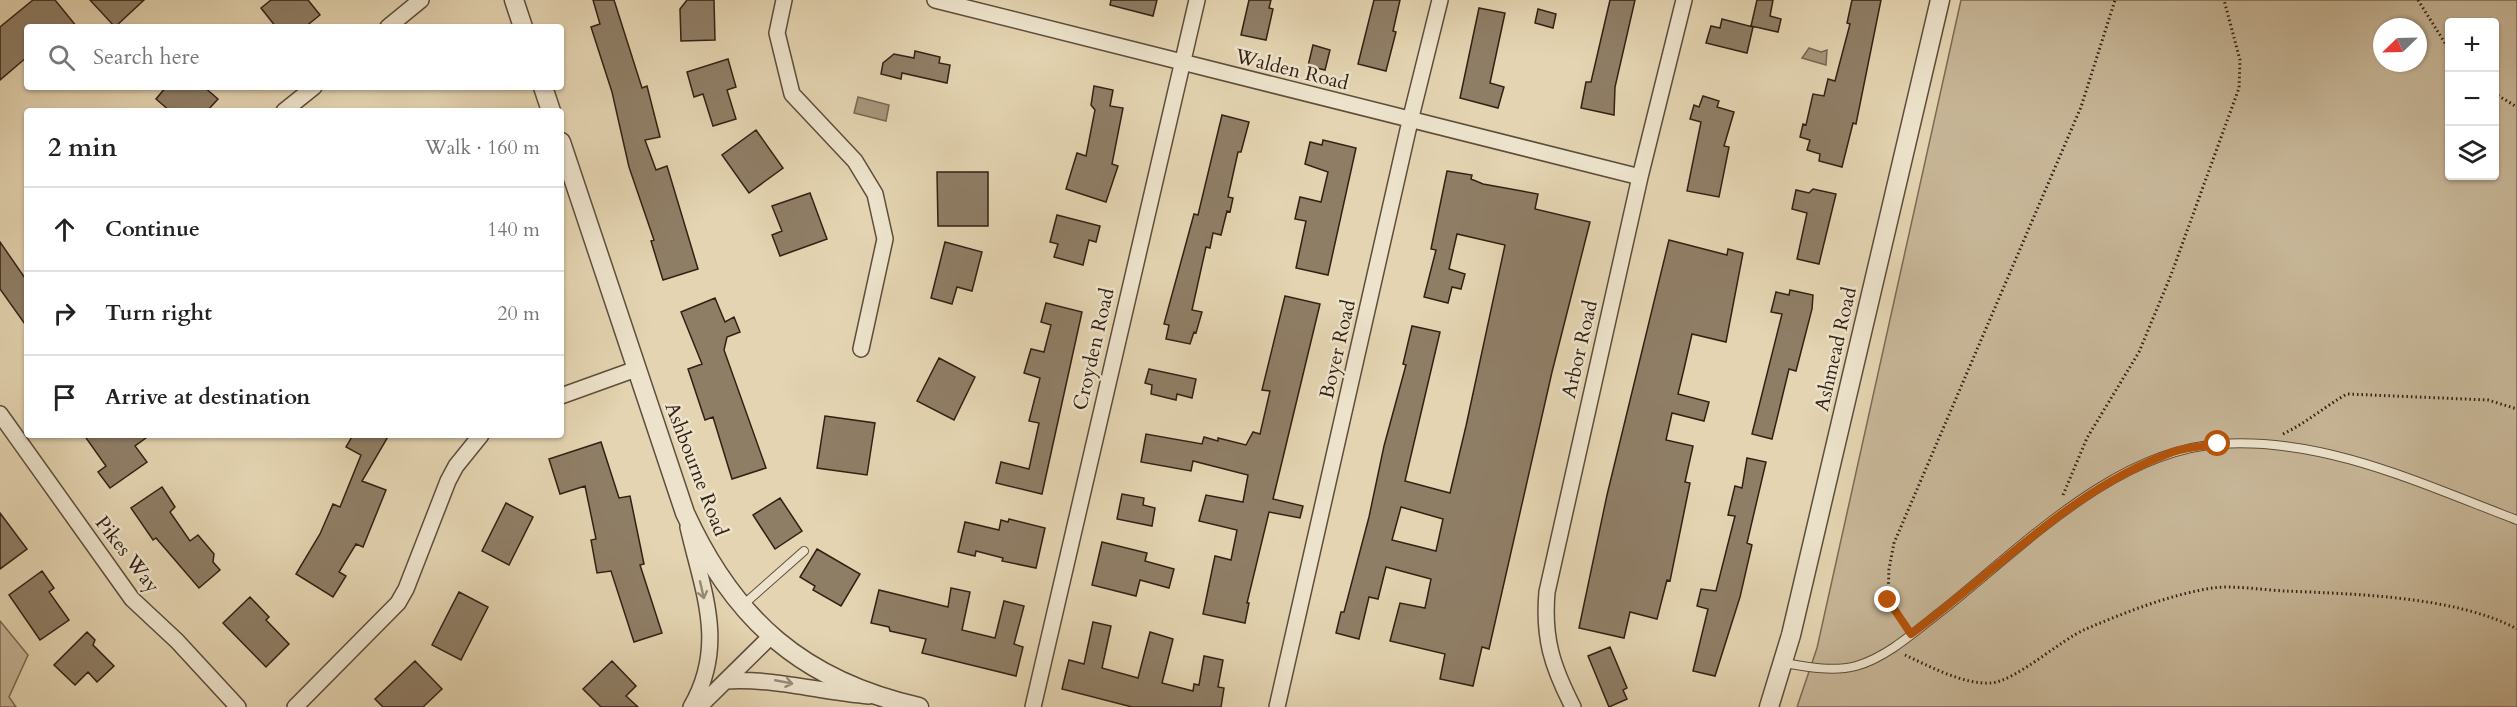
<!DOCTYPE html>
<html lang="en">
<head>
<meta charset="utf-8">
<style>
	:root { --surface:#fff; --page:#f6f6f6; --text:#222; --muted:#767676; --line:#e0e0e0 }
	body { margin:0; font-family:Cardo,serif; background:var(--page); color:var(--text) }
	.controls { position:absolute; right:18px; top:18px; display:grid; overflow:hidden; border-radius:6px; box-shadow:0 2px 4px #0004 }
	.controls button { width:54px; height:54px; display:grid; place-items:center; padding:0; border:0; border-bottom:2px solid var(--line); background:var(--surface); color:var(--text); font:30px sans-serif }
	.compass { position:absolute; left:2373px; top:18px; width:54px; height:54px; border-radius:50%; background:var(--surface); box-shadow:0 2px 4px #0004; rotate:247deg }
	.stop { position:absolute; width:18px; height:18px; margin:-14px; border:4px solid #b45309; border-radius:50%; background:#fff }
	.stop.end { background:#b45309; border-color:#fff; box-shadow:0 2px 6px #0008 }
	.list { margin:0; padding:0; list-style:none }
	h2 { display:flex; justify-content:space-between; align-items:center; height:78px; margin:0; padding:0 24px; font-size:26px }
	h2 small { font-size:20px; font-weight:400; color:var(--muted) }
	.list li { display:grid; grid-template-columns:39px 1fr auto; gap:18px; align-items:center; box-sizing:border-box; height:84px; padding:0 24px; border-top:2px solid var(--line) }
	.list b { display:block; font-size:22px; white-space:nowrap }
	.list em { font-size:20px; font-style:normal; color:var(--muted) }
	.icon { flex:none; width:33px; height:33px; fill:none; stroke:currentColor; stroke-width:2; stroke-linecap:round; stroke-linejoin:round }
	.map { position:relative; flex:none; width:2517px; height:707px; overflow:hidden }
	.search { position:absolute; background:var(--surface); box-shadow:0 2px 4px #0004; left:24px; top:24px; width:540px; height:66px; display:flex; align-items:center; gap:15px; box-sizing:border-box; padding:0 21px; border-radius:6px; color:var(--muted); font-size:22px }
	.panel { position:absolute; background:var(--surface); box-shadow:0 2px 4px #0004; left:24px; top:108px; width:540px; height:330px; border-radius:6px }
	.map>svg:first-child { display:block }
</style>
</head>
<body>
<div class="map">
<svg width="2517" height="707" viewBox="0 0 2517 707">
	<rect width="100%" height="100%" fill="#e4d4b1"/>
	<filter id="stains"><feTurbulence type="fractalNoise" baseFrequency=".00333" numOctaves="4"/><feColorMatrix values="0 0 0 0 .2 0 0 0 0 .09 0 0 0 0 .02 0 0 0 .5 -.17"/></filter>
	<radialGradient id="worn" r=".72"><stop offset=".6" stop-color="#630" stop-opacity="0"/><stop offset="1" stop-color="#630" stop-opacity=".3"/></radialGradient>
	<path fill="#c6b596" stroke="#7c6a55" stroke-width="1.5" fill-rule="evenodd" d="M 1961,0 L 2517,0 L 2517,707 L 1797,707 L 1817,648 ZM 2450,22 L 2494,22 L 2494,176 L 2450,176 ZM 2382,27 L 2418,27 L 2418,63 L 2382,63 Z
		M 0,621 L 28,655 L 9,697 L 16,707 L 0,707 Z"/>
	<path fill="#a7977c" stroke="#786752" stroke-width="1.5" d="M 1809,48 L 1821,52 L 1827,50 L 1826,65 L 1802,58 Z
		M 858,97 L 889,105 L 886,121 L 854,113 Z"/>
	<path fill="#8f7e66" stroke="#322014" stroke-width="1.5" fill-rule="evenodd" d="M 33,0 L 55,0 L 77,27 L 27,27 L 27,57 L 0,80 L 0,27 Z
		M 90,0 L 144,0 L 115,27 Z
		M 271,0 L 308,0 L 320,15 L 305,27 L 276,27 L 261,8 Z
		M 593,0 L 614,0 L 642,88 L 647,86 L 660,137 L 645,140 L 656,170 L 667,166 L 698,269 L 663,280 L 651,241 L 654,240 L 629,167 L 612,92 L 591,27 L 600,24 Z
		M 687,0 L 714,0 L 715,40 L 681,41 L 680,9 Z
		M 1111,0 L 1157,0 L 1153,16 L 1110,5 Z
		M 1249,0 L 1271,0 L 1269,8 L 1273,9 L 1266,40 L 1241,35 Z
		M 1374,0 L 1400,0 L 1393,31 L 1396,32 L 1386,71 L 1358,64 Z
		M 1610,0 L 1635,0 L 1615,87 L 1614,115 L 1581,108 L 1586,82 L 1591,82 Z
		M 1757,0 L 1773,0 L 1770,16 L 1781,19 L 1778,32 L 1751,26 Z
		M 1852,0 L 1881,0 L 1856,124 L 1853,123 L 1842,167 L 1819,161 L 1820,154 L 1807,150 L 1810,140 L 1800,137 L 1803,124 L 1806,125 L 1813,94 L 1824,96 L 1828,79 L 1835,81 L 1850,24 L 1847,23 Z
		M 1479,8 L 1505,13 L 1490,83 L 1504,87 L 1498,108 L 1460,98 Z
		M 1538,9 L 1556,14 L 1553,28 L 1535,23 Z
		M 1722,19 L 1753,27 L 1747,53 L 1706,43 L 1711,26 L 1720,28 Z
		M 1313,45 L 1330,50 L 1325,70 L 1308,66 Z
		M 915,51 L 940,57 L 939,63 L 950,65 L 947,83 L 902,73 L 901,79 L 881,74 L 883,63 L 894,54 L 914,58 Z
		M 728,59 L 736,87 L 727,90 L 736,119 L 713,126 L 703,94 L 694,97 L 687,72 Z
		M 1094,86 L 1113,90 L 1110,106 L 1123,108 L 1112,164 L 1118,166 L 1106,202 L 1066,189 L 1077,153 L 1086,156 L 1095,110 L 1091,105 Z
		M 166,87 L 204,87 L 218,99 L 207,111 L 170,111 L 156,99 Z
		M 1703,96 L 1719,101 L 1717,107 L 1734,112 L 1724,146 L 1729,147 L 1719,197 L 1687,191 L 1701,122 L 1690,119 L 1694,105 L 1699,107 Z
		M 1222,115 L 1249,122 L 1241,152 L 1238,152 L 1228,197 L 1233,198 L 1230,212 L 1227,211 L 1221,235 L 1213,233 L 1210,248 L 1206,247 L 1192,310 L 1202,312 L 1196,333 L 1194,332 L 1190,344 L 1166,339 L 1169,325 L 1164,324 L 1194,214 L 1198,215 Z
		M 756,130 L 783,168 L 749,193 L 722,155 Z
		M 1323,140 L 1356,148 L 1328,275 L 1296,268 L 1306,221 L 1295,219 L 1300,197 L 1321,202 L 1328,172 L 1305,164 L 1310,142 L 1322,145 Z
		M 1447,171 L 1472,175 L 1471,179 L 1483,184 L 1538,194 L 1535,209 L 1590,222 L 1552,372 L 1489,649 L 1482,647 L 1473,686 L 1440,679 L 1445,654 L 1390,641 L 1400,603 L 1425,608 L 1431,579 L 1386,567 L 1378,599 L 1369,597 L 1359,639 L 1336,633 L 1341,612 L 1344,612 L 1369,517 L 1384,446 L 1406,365 L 1403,364 L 1412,326 L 1440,332 L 1405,481 L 1450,493 L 1466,426 L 1505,245 L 1457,234 L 1449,269 L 1465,274 L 1461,289 L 1452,287 L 1448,303 L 1424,297 L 1436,250 L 1431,249 ZM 1401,507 L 1443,519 L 1436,551 L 1392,540 Z
		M 937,172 L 988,172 L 988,226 L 938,226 Z
		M 1813,189 L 1836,194 L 1819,264 L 1797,259 L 1807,213 L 1792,209 L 1796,190 L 1809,193 Z
		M 810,193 L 827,239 L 780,256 L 772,235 L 782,231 L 772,206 Z
		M 1057,215 L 1100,226 L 1096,242 L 1089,240 L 1083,265 L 1054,257 L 1058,244 L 1050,242 Z
		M 1669,240 L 1727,255 L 1728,249 L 1743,253 L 1726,342 L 1692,334 L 1684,369 L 1678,394 L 1709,402 L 1704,421 L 1672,413 L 1666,440 L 1693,446 L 1685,482 L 1690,483 L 1670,581 L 1667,580 L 1657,619 L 1630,612 L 1624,638 L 1579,628 L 1607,495 Z
		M 0,242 L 27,281 L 27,327 L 0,289 Z
		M 945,242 L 982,252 L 972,291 L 957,287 L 952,304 L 931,298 Z
		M 1790,290 L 1813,295 L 1812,309 L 1796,371 L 1789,369 L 1772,439 L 1752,434 L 1782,314 L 1771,312 L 1776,292 L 1789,295 Z
		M 1285,296 L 1320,304 L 1273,499 L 1303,506 L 1300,518 L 1269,512 L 1247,603 L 1249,603 L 1245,623 L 1203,614 L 1215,556 L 1231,560 L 1237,530 L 1199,521 L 1206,495 L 1243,502 L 1248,475 L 1193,461 L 1191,471 L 1141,462 L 1146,434 L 1202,444 L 1204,437 L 1218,441 L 1218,438 L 1246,445 L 1253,432 L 1260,434 L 1270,391 L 1262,390 Z
		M 715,298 L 725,322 L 734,317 L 740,332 L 727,337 L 724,350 L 766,468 L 732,479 L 713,417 L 705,420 L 688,369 L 702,364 L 681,312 Z
		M 1046,303 L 1082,312 L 1042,494 L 996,483 L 1001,462 L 1029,469 L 1039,423 L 1029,421 L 1040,378 L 1024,373 L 1031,349 L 1044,352 L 1051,325 L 1041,322 Z
		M 939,358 L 975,377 L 954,420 L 917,401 Z
		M 1149,369 L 1196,379 L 1192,398 L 1177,394 L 1176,400 L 1151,394 L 1152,385 L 1145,383 Z
		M 825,416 L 875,423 L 867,475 L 817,468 Z
		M 84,435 L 150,435 L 135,446 L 147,462 L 110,488 L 98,472 L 106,466 Z
		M 353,435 L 389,435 L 362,481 L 386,490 L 363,547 L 356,544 L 339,572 L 346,576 L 333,597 L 296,574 L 320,534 L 333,504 L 340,507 L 361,455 L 346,447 Z
		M 601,442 L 619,498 L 630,496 L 644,564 L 640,565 L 662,633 L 634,642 L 611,571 L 597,573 L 591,540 L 596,539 L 585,486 L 560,494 L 549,459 Z
		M 1747,458 L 1766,462 L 1747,543 L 1752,545 L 1740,597 L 1715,676 L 1693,671 L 1708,609 L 1697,606 L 1701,589 L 1716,591 L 1735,516 L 1728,515 L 1735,486 L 1742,488 Z
		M 162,487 L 175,507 L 170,512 L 190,541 L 198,535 L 214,554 L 213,562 L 220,570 L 199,588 L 156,538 L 153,540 L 131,508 Z
		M 1122,494 L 1144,498 L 1143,505 L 1155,508 L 1152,526 L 1117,519 Z
		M 780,498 L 802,531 L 775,549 L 753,515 Z
		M 506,503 L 533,517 L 509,565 L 482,551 Z
		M 0,513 L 27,549 L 0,569 Z
		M 1009,519 L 1045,528 L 1036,568 L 1002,561 L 1003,558 L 976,551 L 975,556 L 958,552 L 965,522 L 999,530 L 1001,520 L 1008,522 Z
		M 1102,542 L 1147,553 L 1145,561 L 1174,569 L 1169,588 L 1140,580 L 1136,596 L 1092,585 Z
		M 817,549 L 860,574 L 841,606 L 813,590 L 815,586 L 800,577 Z
		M 42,571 L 54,588 L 49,592 L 69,620 L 40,640 L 9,595 Z
		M 951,588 L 970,592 L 962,630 L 995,638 L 1004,601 L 1024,606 L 1014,644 L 1023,647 L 1016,676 L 922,653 L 926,639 L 890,631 L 889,627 L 871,623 L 879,590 L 948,607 Z
		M 459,592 L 488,607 L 461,660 L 432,645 Z
		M 250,597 L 269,617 L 266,620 L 289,644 L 266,667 L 223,623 Z
		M 1093,622 L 1111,626 L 1102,668 L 1138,678 L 1150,632 L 1173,639 L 1162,683 L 1193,691 L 1194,684 L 1199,685 L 1204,656 L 1223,660 L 1218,687 L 1224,688 L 1221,707 L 1132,707 L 1062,689 L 1069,660 L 1084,664 Z
		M 87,632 L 95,640 L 93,645 L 114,666 L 97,682 L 88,672 L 75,685 L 54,665 Z
		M 1610,647 L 1627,688 L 1623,690 L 1627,699 L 1609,707 L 1588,656 Z
		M 415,661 L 442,689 L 423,707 L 383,707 L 375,699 Z
		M 612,661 L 636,686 L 626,696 L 638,707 L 601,707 L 583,689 Z"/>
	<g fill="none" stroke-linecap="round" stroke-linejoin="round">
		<defs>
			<path id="service" d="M 743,605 L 804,551
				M 1784,663 C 1807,667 1833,672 1856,666 C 1888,657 1918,629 1944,609 C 2022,547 2116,450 2220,444 C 2324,437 2422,484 2517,520"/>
			<path id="minor" d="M 784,0 L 777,33 L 792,94 L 855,161 L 875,194 L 885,239 L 861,349
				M 935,0 L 1640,177
				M 388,27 L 421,0
				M 284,111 L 314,87
				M 561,396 L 636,369
				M 0,414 L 132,599 L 177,641 L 238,707
				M 688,527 C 703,592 727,645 691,707
				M 726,681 C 776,678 820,692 869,696
				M 295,707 L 398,603 L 406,589 L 448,481 L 456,466 L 481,435
				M 699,707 L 770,637
				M 1033,707 L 1197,0
				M 1277,707 L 1410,121 L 1440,0
				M 1573,707 C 1552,666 1543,638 1547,592 L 1640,177 L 1684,0"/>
			<path id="tertiary" d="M 514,0 L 523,27
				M 543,87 L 551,111
				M 561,142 L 685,513 C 734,620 803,681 919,707
				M 1769,707 L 1791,635 L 1940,0"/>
		</defs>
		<use href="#service" stroke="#5e4d3b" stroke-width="10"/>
		<use href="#minor" stroke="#5e4d3b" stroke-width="18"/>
		<use href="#tertiary" stroke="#5e4d3b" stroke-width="21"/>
		<path stroke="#322014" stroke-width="3" stroke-dasharray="1.5 3" stroke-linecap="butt" d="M 2418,0 L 2450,51
			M 2494,93 L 2517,107
			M 2283,434 C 2306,423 2324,407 2347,394 L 2488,400 L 2517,409
			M 2063,495 L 2087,438 L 2139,352 L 2171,275 L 2239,88 L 2240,60 L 2224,0
			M 1904,624 L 1888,599 L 1889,569 L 1894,543 L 2081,107 L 2115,0
			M 1905,655 C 1929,666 1964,685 1991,683 C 2016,681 2060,640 2086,629 C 2126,612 2169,595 2212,588 C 2235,585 2262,590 2285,591 C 2353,594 2456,596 2517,629"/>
		<use href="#service" stroke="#ede3cc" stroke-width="8"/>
		<use href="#minor" stroke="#ede3cc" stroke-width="15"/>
		<use href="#tertiary" stroke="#ede3cc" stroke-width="18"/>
	</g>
	<defs><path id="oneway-shaft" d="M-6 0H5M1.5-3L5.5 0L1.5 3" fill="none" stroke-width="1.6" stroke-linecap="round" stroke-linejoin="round" transform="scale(1.5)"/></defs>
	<g stroke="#998b79">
		<use href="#oneway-shaft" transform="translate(702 590) rotate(77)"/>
		<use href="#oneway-shaft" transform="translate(784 682) rotate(11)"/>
	</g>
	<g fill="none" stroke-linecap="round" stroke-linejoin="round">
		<path stroke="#b45309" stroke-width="8" d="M 1888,600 L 1911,634 C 1996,572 2072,488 2173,452 C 2187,447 2203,446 2218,444"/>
	</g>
	<g text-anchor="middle" stroke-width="5" stroke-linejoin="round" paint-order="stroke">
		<g font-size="20" fill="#322014" stroke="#ede3cc">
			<text transform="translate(1292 69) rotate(14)" y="7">Walden Road</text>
			<text transform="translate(1093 349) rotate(-77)" y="7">Croyden Road</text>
			<text transform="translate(1337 349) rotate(-77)" y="7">Boyer Road</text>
			<text transform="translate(1579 349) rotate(-77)" y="7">Arbor Road</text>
			<text transform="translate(1835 349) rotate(-77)" y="7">Ashmead Road</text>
			<text transform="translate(697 469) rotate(69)" y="7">Ashbourne Road</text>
			<text transform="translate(128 554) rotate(52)" y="7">Pikes Way</text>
		</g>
	</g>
	<rect width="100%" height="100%" filter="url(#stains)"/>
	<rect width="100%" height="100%" fill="url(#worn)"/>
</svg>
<div class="controls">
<button>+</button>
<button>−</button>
<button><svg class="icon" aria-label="layers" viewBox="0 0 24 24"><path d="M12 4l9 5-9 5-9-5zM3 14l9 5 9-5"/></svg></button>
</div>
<svg class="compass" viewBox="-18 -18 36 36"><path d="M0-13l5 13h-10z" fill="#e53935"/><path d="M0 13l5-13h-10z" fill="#767676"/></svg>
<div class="stop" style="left:2218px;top:444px"></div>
<div class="stop end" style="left:1888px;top:600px"></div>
<div class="search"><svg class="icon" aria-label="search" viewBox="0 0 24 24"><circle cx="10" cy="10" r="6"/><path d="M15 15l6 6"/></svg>Search here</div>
<section class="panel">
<h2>2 min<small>Walk · 160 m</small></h2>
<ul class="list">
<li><svg class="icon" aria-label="ahead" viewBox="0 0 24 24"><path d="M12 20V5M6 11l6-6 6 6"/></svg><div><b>Continue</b></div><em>140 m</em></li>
<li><svg class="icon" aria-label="right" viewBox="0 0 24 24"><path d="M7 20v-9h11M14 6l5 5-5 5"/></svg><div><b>Turn right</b></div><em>20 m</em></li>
<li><svg class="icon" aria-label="arrive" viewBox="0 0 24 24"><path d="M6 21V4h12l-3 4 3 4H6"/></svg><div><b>Arrive at destination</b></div></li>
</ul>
</section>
</div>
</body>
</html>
